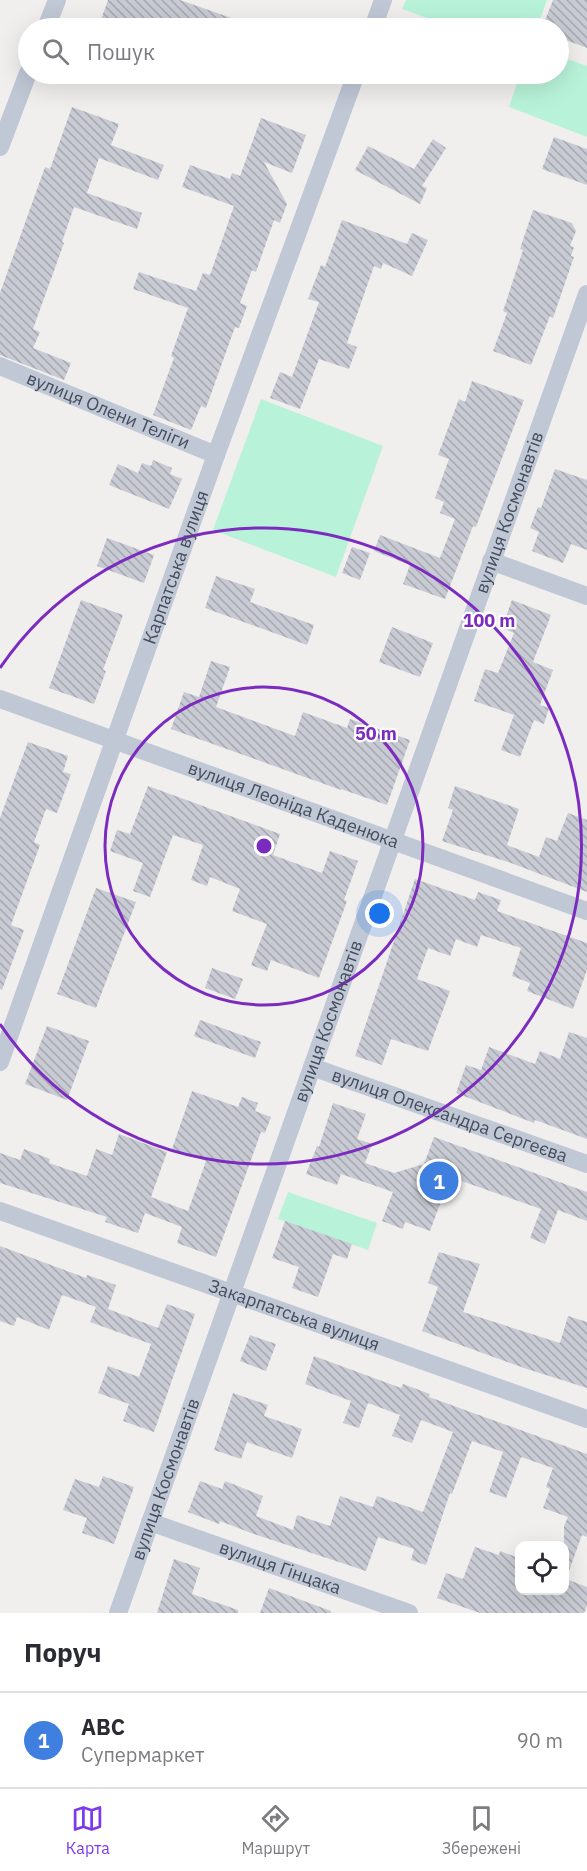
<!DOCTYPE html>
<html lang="uk">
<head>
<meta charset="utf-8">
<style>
	:root { --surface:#fff; --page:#f2f2f3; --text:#2b2b33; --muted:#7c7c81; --line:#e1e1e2; --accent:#7c3aed }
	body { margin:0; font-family:"IBM Plex Sans",sans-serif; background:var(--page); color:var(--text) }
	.controls { position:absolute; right:18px; bottom:18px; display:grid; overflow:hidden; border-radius:12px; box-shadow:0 6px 24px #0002 }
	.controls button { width:54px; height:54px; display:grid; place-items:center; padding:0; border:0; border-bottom:2px solid var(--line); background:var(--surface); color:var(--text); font:30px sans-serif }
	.you { position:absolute; left:380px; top:914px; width:21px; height:21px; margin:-15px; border:4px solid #fff; border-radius:50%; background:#1a73e8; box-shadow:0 0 0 9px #1a73e833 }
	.badge { display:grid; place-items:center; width:39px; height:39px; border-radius:50%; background:var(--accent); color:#fff; font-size:20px; font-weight:700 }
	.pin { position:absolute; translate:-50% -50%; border:3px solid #fff; box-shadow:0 2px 6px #0006 }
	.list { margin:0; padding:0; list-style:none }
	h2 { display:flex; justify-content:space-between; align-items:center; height:78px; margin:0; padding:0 24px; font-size:26px }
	h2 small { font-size:20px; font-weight:400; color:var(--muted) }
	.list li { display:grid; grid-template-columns:39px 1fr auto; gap:18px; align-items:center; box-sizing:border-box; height:96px; padding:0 24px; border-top:2px solid var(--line) }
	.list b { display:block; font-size:22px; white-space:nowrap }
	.list p { margin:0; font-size:20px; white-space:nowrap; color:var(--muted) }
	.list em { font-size:20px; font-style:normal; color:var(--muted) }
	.icon { flex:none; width:33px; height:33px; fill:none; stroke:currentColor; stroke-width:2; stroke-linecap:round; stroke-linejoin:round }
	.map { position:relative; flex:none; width:587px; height:1613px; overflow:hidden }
	.search { position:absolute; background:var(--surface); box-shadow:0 6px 24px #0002; left:18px; right:18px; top:18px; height:66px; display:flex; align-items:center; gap:15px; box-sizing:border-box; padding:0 21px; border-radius:33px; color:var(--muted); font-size:22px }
	.sheet { height:174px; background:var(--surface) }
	nav { display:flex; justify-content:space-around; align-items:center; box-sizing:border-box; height:84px; border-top:2px solid var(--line); background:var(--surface); font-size:16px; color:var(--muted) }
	nav a { display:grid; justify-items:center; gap:3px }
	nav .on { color:var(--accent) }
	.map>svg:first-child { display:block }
</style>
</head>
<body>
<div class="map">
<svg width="587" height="1613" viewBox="0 0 587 1613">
	<defs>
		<pattern id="building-back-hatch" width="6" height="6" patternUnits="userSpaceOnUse" patternTransform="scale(1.5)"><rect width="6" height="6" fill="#c9cbd4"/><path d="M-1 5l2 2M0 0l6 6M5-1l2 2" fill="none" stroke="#a5a7af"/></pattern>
	</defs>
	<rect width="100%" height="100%" fill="#f1eeee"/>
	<path fill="#b8f3d9" d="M 406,0 L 547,0 L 537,28 L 456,28 L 402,9 Z
		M 559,56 L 587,66 L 587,137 L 509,107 L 520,74 L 558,74 Z
		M 261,399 L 383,446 L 336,577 L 213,530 Z
		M 288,1192 L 377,1223 L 368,1250 L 278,1219 Z"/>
	<path fill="url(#building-back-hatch)" d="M 108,0 L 180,0 L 254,26 L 253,28 L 98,28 Z
		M 553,0 L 587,0 L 587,48 L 558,37 L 558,28 L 542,28 Z
		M 72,107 L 119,124 L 111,145 L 164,165 L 158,180 L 99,158 L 87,193 L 142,213 L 137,229 L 74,207 L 62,242 L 64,243 L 33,329 L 40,332 L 33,348 L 71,363 L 64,380 L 0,355 L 0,293 L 45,167 L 50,169 Z
		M 261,118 L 306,135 L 292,173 L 264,162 L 287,204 L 280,223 L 274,220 L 256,272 L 252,270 L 240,303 L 247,306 L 239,328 L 235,327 L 206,408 L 201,406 L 191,430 L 153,415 L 174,358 L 171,356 L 188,308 L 133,289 L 139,272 L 196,291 L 203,273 L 210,275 L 234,206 L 182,187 L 190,165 L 230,179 L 232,173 L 240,176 Z
		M 554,137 L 587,149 L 587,185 L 542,169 Z
		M 433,139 L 446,148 L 422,186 L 427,188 L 420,204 L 355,170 L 368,146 L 414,169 Z
		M 533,210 L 572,223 L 576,231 L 570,246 L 574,247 L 571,256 L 574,257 L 553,318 L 550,316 L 531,365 L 493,351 L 507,313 L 503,311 L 523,250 L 520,249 Z
		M 342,220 L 407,244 L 412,233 L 428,240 L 412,276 L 383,263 L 381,269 L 374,266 L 347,343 L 357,347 L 349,369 L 319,359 L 300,409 L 270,398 L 280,372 L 292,377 L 319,302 L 308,299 L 321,265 L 325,267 Z
		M 472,381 L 524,400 L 476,527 L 473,526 L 445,599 L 403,584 L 410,565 L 374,551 L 380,535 L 440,558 L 455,519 L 440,513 L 444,502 L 435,498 L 449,459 L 438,455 L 459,399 L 465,402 Z
		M 153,460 L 172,468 L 170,474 L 182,479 L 169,509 L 109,485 L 118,464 L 138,473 L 142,463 L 151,466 Z
		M 555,469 L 587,480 L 587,550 L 571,544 L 563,563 L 532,551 L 539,532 L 530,528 L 538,507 L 541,508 Z
		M 107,538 L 154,555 L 144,583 L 97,566 Z
		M 352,547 L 370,553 L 360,580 L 342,573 Z
		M 216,576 L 255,589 L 250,602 L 314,625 L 307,645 L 205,608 Z
		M 81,600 L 123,615 L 103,670 L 106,671 L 94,704 L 49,688 Z
		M 512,600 L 551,615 L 533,662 L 553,670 L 540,705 L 549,708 L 544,724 L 534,720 L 520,757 L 501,750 L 514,715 L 474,701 L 485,669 L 498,673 L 514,633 L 502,628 Z
		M 392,627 L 433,643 L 420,677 L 379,662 Z
		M 211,661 L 230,667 L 216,707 L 295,736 L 303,712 L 347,728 L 350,719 L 410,740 L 387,805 L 341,789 L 341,790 L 171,729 L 184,692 L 199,697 Z
		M 28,742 L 68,756 L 63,772 L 71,774 L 57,813 L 46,809 L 34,842 L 40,845 L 11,925 L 24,930 L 2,990 L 0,989 L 0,818 Z
		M 148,786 L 280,834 L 273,855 L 322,873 L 330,851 L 358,861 L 344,900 L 347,901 L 319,978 L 271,960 L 267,971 L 251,965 L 267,924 L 232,911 L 240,889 L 210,877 L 207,886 L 191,880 L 203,845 L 173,835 L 150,897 L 133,891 L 143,863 L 110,851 L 117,830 L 130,834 Z
		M 455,786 L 519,809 L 507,845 L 539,857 L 546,837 L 557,841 L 568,813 L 587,820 L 587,892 L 511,863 L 442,841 L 453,810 L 448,808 Z
		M 415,879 L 475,900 L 478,892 L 501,900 L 497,911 L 587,943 L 587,970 L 573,1009 L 527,991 L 530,983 L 512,976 L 521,948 L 481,935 L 477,947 L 456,939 L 450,956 L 428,948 L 417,979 L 450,991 L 428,1051 L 391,1039 L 382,1065 L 355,1056 Z
		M 96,888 L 136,902 L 96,1008 L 57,994 Z
		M 212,968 L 243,979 L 235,999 L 205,988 Z
		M 200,1020 L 261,1042 L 255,1058 L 194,1036 Z
		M 47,1026 L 89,1041 L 67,1100 L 25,1084 Z
		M 569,1032 L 587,1038 L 587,1139 L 535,1120 L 534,1123 L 456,1093 L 466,1065 L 481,1070 L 489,1047 L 535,1064 L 540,1051 L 560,1059 Z
		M 192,1091 L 238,1107 L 242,1097 L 258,1103 L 255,1111 L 271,1117 L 265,1133 L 261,1132 L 216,1257 L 177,1243 L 182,1227 L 145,1213 L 138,1233 L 105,1222 L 107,1217 L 0,1183 L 0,1153 L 20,1160 L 24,1149 L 50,1159 L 49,1163 L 87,1176 L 96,1149 L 112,1155 L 119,1134 L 167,1152 L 151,1197 L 188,1211 L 206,1161 L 172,1149 Z
		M 333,1103 L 366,1114 L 357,1139 L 372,1144 L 365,1163 L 394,1173 L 424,1164 L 434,1137 L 587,1192 L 587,1221 L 558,1210 L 545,1244 L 530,1238 L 541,1209 L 450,1177 L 430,1231 L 405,1222 L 403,1229 L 382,1221 L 393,1192 L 341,1174 L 337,1185 L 306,1174 L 317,1146 L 319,1147 Z
		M 285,1221 L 352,1244 L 347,1259 L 333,1254 L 318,1297 L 292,1288 L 299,1267 L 272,1258 Z
		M 0,1246 L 86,1278 L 87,1275 L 116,1285 L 108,1309 L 158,1328 L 167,1304 L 195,1314 L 154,1432 L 123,1421 L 129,1404 L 98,1393 L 108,1366 L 139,1377 L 151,1344 L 90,1322 L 96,1307 L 62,1295 L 49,1330 L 17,1317 L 14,1326 L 0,1321 Z
		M 439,1252 L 480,1264 L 463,1312 L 560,1343 L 568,1316 L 587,1322 L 587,1388 L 524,1368 L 422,1331 L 438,1287 L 428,1283 Z
		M 250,1335 L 276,1344 L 266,1371 L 240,1361 Z
		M 314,1356 L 401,1388 L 403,1384 L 430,1394 L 429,1397 L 587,1454 L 587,1537 L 582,1535 L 566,1579 L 587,1587 L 587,1606 L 584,1613 L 480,1613 L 437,1598 L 446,1573 L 463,1579 L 475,1547 L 499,1555 L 500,1551 L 519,1558 L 519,1590 L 564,1590 L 564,1526 L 568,1517 L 543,1508 L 550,1489 L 546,1487 L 553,1468 L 521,1457 L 506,1498 L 489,1492 L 503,1452 L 472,1441 L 452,1494 L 450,1493 L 426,1565 L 411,1560 L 414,1549 L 378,1537 L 366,1571 L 251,1533 L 220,1521 L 219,1524 L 188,1512 L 200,1481 L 222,1489 L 225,1481 L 263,1496 L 256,1516 L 293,1530 L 297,1515 L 330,1526 L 340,1496 L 373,1507 L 377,1496 L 423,1512 L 453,1432 L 421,1420 L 412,1443 L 392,1436 L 400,1415 L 368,1403 L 359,1428 L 343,1423 L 351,1401 L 305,1384 Z
		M 233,1393 L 268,1405 L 264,1416 L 302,1429 L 292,1458 L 247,1442 L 241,1459 L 214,1450 Z
		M 103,1476 L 134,1487 L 114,1544 L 82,1533 L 87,1518 L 63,1510 L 75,1479 L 99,1487 Z
		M 174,1559 L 200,1568 L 192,1594 L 238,1610 L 238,1613 L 157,1613 Z
		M 269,1588 L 331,1611 L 331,1613 L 260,1613 Z"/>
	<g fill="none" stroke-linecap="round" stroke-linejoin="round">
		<g stroke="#c0c7d5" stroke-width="18">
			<path d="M 46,28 L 57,0"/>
			<path d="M 373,28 L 383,0"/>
			<path d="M 0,147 L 28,73"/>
			<path id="s1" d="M 0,366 L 216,455"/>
			<path d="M 491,561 L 587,596"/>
			<path id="s2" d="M 0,699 L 587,911"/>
			<path id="s3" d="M 0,1062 L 216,455 L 356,74"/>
			<path id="s4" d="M 312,1067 L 587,1164"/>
			<path id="s5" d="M 0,1211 L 587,1419"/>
			<path id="s6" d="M 150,1522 L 409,1613"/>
			<path id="s7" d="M 118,1613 L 587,294"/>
		</g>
	</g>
	<g fill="none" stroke="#7b2cbf" stroke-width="3">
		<circle cx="264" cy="846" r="159"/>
		<path d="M0 668A318 318 0 1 1 0 1024"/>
	</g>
	<g text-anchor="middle" stroke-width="4.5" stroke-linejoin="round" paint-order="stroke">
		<g font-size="18" fill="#444d5d" stroke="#fff">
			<text dy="6" stroke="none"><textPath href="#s1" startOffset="117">вулиця Олени Теліги</textPath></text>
			<text dy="6" stroke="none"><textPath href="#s7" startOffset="1168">вулиця Космонавтів</textPath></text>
			<text dy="6" stroke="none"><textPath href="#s3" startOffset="525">Карпатська вулиця</textPath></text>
			<text dy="6" stroke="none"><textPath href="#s2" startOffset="312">вулиця Леоніда Каденюка</textPath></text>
			<text dy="6" stroke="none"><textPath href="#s7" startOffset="628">вулиця Космонавтів</textPath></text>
			<text dy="6" stroke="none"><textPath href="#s4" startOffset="146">вулиця Олександра Сергеєва</textPath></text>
			<text dy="6" stroke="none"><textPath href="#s5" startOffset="312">Закарпатська вулиця</textPath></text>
			<text dy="6" stroke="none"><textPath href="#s7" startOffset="142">вулиця Космонавтів</textPath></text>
			<text dy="6" stroke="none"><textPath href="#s6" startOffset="138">вулиця Гінцака</textPath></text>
		</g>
	</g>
	<circle cx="264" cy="846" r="9" fill="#7b2cbf" stroke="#fff" stroke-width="3"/>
	<g font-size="18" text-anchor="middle" font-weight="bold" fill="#7b2cbf" stroke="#fff" stroke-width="4.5" stroke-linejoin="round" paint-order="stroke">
		<text x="489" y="627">100 m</text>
		<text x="376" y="740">50 m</text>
	</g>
</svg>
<div class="controls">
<button><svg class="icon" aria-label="locate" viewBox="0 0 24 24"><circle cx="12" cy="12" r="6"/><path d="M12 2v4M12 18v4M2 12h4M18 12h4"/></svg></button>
</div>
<div class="you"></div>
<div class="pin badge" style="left:439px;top:1181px;background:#3f7fe0">1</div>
<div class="search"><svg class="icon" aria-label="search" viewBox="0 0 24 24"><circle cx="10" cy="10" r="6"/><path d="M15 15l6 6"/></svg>Пошук</div>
</div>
<section class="sheet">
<h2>Поруч<small></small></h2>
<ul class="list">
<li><span class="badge" style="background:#3f7fe0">1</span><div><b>ABC</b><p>Супермаркет</p></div><em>90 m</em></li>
</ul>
</section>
<nav>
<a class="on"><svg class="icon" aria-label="map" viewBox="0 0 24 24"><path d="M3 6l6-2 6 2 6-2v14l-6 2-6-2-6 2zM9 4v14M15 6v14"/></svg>Карта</a>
<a><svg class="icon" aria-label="directions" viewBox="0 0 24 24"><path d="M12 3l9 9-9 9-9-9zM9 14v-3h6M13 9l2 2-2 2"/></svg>Маршрут</a>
<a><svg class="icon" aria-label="saved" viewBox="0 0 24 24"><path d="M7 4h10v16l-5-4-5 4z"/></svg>Збережені</a>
</nav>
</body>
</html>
